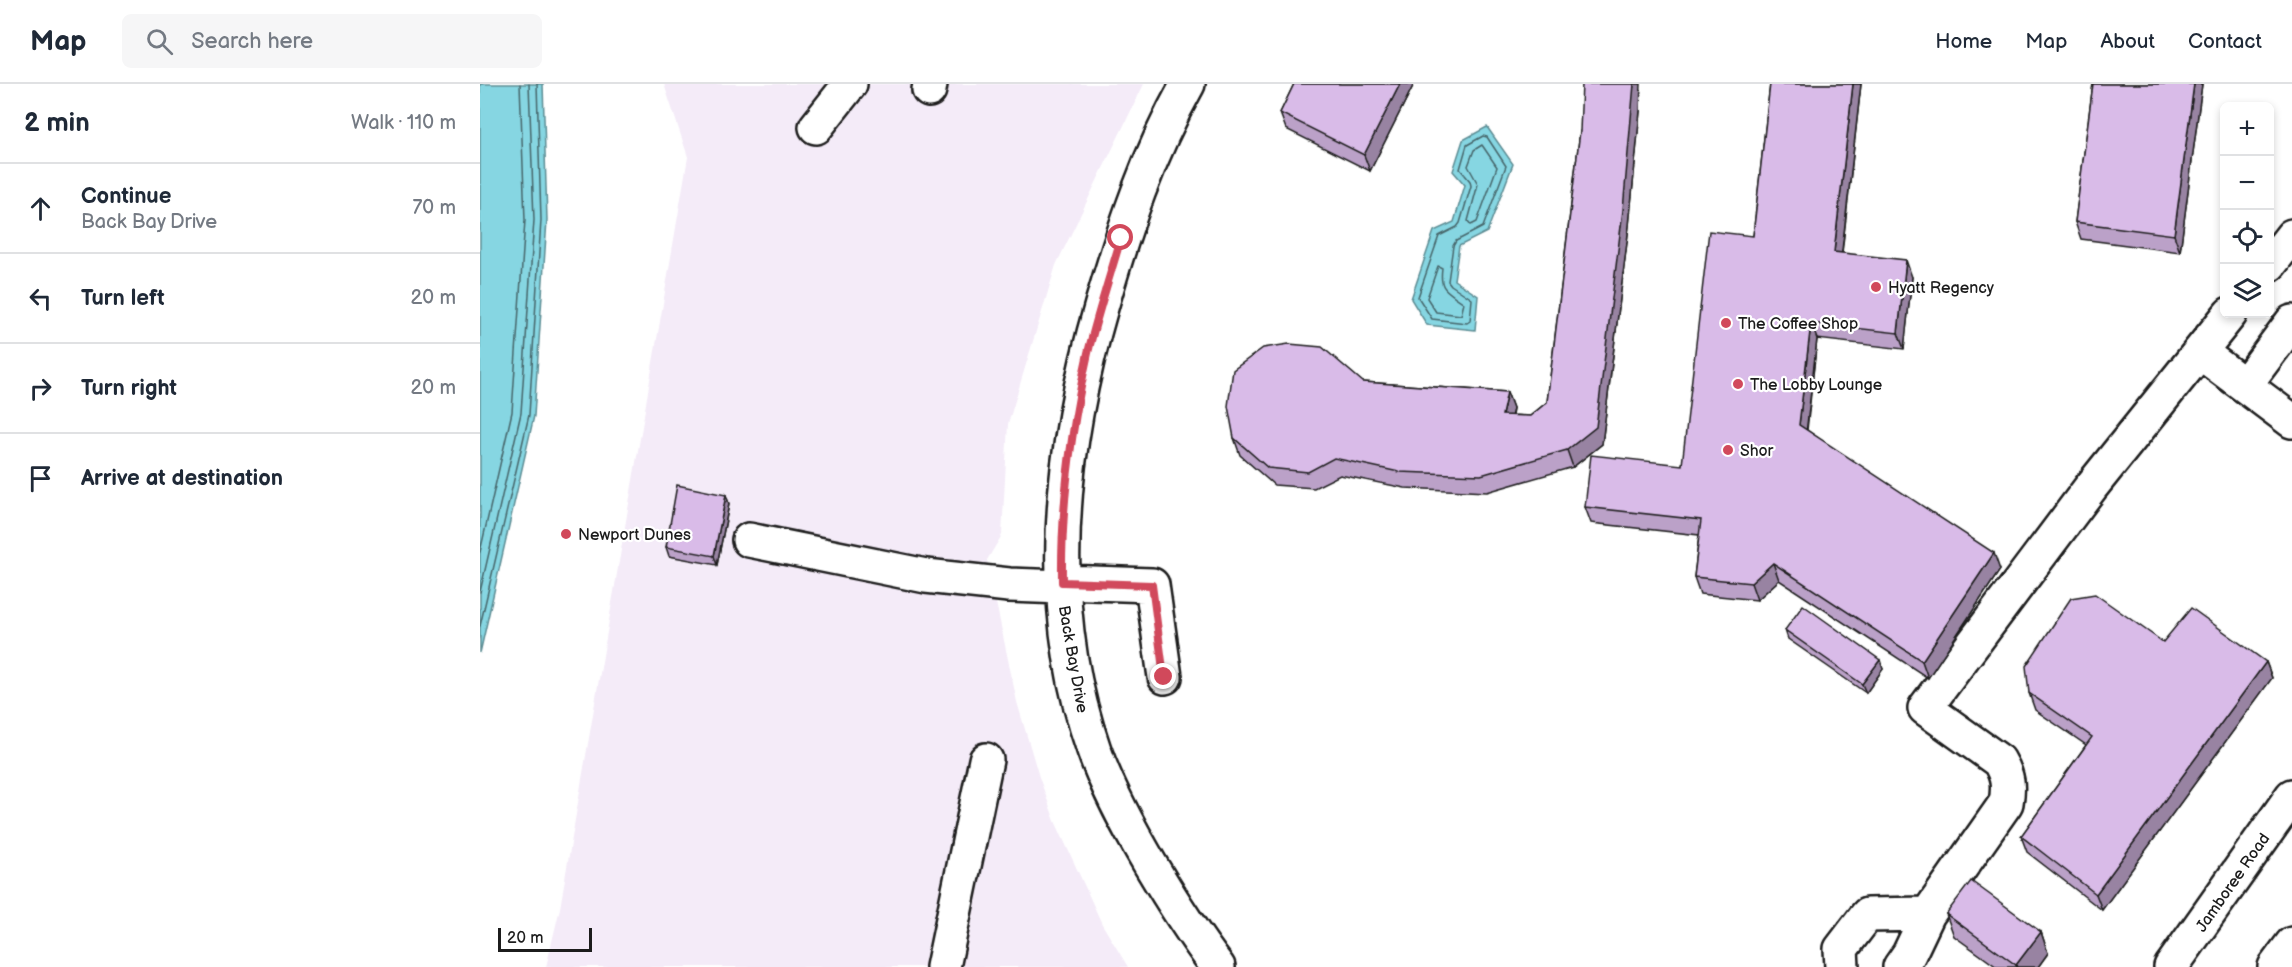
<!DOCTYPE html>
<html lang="en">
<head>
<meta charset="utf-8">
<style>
	:root { --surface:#fff; --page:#f6f6f7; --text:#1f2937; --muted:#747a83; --line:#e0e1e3 }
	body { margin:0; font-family:"Balsamiq Sans",sans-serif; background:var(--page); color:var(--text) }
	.controls { position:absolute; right:18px; top:18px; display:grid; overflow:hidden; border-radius:9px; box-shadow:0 3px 9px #0003 }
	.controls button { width:54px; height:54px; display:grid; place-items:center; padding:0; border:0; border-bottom:2px solid var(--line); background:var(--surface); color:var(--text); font:30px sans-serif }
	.scale { position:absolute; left:18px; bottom:15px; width:94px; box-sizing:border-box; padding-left:6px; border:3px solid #1c1c1c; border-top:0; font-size:16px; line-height:21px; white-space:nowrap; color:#1c1c1c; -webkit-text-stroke:4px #fff; paint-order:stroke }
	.stop { position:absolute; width:18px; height:18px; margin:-14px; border:4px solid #d1495b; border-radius:50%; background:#fff }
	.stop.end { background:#d1495b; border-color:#fff; box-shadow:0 2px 6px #0008 }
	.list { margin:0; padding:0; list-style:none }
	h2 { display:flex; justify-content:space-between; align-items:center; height:78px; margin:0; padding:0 24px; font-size:26px }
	h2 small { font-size:20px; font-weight:400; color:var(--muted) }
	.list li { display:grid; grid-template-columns:39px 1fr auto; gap:18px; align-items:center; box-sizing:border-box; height:90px; padding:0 24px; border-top:2px solid var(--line) }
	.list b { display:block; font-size:22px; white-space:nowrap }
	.list p { margin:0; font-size:20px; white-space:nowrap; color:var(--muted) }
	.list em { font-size:20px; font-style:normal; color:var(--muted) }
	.icon { flex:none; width:33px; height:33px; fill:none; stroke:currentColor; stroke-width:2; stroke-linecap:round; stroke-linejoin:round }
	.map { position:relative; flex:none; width:1812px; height:883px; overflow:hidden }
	header { display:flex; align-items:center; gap:36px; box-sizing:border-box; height:84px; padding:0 30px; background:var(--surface); border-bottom:2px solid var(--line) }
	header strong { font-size:28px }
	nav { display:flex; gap:33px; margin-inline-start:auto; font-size:21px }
	.search { width:420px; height:54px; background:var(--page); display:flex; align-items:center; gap:15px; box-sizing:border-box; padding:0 21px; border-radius:9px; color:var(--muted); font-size:22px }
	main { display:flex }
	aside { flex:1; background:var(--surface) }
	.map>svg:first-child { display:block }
</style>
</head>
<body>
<header>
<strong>Map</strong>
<div class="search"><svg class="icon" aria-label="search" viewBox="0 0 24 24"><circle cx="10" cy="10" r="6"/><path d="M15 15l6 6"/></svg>Search here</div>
<nav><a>Home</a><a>Map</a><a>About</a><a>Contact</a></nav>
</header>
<main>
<aside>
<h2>2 min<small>Walk · 110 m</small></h2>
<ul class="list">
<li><svg class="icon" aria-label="ahead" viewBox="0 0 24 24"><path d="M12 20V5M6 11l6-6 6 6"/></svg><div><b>Continue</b><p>Back Bay Drive</p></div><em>70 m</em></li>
<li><svg class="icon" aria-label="left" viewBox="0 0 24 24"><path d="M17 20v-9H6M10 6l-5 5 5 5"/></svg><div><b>Turn left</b></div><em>20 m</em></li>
<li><svg class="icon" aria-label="right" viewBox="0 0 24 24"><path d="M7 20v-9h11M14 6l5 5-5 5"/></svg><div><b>Turn right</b></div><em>20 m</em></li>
<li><svg class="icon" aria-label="arrive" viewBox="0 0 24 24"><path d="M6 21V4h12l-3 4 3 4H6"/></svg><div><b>Arrive at destination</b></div></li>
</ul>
</aside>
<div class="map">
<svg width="1812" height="883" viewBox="0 0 1812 883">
	<rect width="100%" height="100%" fill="#fff"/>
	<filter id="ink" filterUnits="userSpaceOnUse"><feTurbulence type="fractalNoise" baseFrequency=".0167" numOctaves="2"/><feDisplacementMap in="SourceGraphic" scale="12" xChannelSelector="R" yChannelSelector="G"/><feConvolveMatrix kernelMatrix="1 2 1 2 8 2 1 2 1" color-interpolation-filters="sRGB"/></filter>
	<g filter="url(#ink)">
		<path fill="#f4ebf8" d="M 184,0 L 664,0 L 576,181 L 528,340 L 522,451 L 507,476 L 537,618 L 559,693 L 575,737 L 622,840 L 648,883 L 66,883 L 80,824 L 208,73 Z"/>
		<path fill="#86d6e2" stroke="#5c8c93" stroke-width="1.5" d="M 0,0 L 63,0 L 67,136 L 54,332 L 0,569 Z
			M 1007,43 L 1033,80 L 1007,148 L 979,162 L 974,196 L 998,212 L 995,246 L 947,241 L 931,215 L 954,147 L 974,138 L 985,101 L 973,87 L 983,56 Z"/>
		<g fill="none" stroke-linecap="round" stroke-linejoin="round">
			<path stroke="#46666b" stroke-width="1.5" d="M 1003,52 L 1007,53 L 1026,82 L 1003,143 L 976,157 L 973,162 L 968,197 L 971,201 L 992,215 L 990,237 L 987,239 L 952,235 L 938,213 L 959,152 L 977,143 L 980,139 L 991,102 L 990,97 L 980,85 L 987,61 Z
				M 1002,61 L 1017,83 L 997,138 L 991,141 L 988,137 L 998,100 L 988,82 L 994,66 Z
				M 958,182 L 962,184 C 959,207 967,206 984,219 L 981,231 L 956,228 L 947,214 Z
				M 0,468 L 32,328 L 45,136 L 40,0
				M 0,508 L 41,329 L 54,136 L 49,0
				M 0,542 L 49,331 L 61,136 L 57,0"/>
			<defs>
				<path id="minor" d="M 708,0 C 669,69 644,144 622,220 C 580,365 563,521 614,666 C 628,706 649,744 670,780 C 692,817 712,849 738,883
					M 449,6 L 450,0
					M 336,43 L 370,0
					M 1790,180 L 1812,152
					M 1720,268 L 1812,337
					M 1765,301 L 1812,238
					M 269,456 L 446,492 L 529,501 L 583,503
					M 582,498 L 672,501 L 685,593
					M 463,883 L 506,676
					M 1362,883 L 1361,865 L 1387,831 L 1448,830
					M 1420,883 L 1429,870 L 1448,830 L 1526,719 C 1529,702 1528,692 1519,677 L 1445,624 L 1611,403 L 1750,230"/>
				<path id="major" d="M 1691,883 L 1812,712
					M 1795,883 L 1812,860"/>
			</defs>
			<use href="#minor" stroke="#1c1c1c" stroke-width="38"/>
			<use href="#major" stroke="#1c1c1c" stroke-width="38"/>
			<use href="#minor" stroke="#fff" stroke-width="33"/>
			<use href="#major" stroke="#fff" stroke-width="33"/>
		</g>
		<path fill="#bba1c8" stroke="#1c1c1c" stroke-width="1.5" d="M 814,0 L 934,0 L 890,87 L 806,45 L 800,29 Z
			M 1290,0 L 1381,0 L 1362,169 L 1432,193 L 1424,265 L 1337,255 L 1327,346 L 1520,486 L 1448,594 L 1299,496 L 1277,516 L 1220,510 L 1214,493 L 1219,451 L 1111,439 L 1105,423 L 1202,381 L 1273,152 Z
			M 1613,0 L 1722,0 L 1700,168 L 1601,155 L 1595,138 Z
			M 1160,27 L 1149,142 L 1122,360 L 1093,383 L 1007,408 L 925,404 L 860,391 L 834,404 L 794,401 L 760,371 L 754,354 L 883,298 L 1027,308 L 1033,324 L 1032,331 L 1050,332 L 1067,318 L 1100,47 Z
			M 246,411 L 249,420 L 237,481 L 189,472 L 186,463 Z
			M 1305,546 L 1403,585 L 1386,609 L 1308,555 Z
			M 1683,558 L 1786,578 L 1792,594 L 1622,826 L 1547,768 L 1541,752 L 1606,661 L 1555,626 L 1549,609 Z
			M 1466,830 L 1561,848 L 1568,869 L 1558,883 L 1517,883 L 1474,852 Z"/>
		<path fill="#9883a2" stroke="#1c1c1c" stroke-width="1.5" d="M 920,0 L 934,0 L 890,87 L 884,71 Z
			M 1154,0 L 1161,0 L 1160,27 L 1149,142 L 1122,360 L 1093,383 L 1087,366 Z
			M 1373,0 L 1381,0 L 1360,184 L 1354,168 Z
			M 1714,0 L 1722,0 L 1700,168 L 1694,151 Z
			M 1426,176 L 1432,193 L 1424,265 L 1418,249 Z
			M 1331,239 L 1337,255 L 1325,358 L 1319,341 Z
			M 1027,308 L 1033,324 L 1028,348 L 1022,331 Z
			M 246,411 L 249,420 L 237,481 L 234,472 Z
			M 1514,469 L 1520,486 L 1448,594 L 1442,577 Z
			M 1293,479 L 1299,496 L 1277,516 L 1271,499 Z
			M 1400,576 L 1403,585 L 1386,609 L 1382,600 Z
			M 1786,578 L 1792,594 L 1622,826 L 1616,810 Z
			M 1561,848 L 1568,869 L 1558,883 L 1537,883 L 1536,881 Z"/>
		<path fill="#d9bbe8" stroke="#1c1c1c" stroke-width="1.5" d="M 814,0 L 920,0 L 884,71 L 800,29 Z
			M 1102,0 L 1154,0 L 1143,126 L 1116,343 L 1087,366 L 1001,391 L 919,388 L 854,374 L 828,388 L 788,384 L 754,354 L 748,322 L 753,286 L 783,264 L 809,260 L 842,263 L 883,298 L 1027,308 L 1022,331 L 1050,332 L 1067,318 L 1100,47 Z
			M 1290,0 L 1373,0 L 1354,168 L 1426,176 L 1418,249 L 1331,239 L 1319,341 L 1514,469 L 1442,577 L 1293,479 L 1271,499 L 1214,493 L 1221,436 L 1105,423 L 1111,371 L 1202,381 L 1229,147 L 1273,152 Z
			M 1613,0 L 1714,0 L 1694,151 L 1595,138 Z
			M 197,401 L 246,411 L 234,472 L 186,463 Z
			M 1615,510 L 1683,558 L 1711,524 L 1786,578 L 1616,810 L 1541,752 L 1612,653 L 1549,609 L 1546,582 L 1591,514 Z
			M 1323,521 L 1400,576 L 1382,600 L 1305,546 Z
			M 1491,797 L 1561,848 L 1536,881 L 1466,830 Z"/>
	</g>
	<g fill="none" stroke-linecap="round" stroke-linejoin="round" filter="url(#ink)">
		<path stroke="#d1495b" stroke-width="8" d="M 641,154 C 630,192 617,231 608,269 C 591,345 581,421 582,498 L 672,501 L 684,593"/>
	</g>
	<g fill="#d1495b" stroke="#fff" stroke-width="2">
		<circle cx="1396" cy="203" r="6"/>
		<circle cx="1246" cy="239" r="6"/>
		<circle cx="1258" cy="300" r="6"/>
		<circle cx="1248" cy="366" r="6"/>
		<circle cx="86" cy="450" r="6"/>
	</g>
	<g text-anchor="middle" stroke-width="4.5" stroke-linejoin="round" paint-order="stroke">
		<g font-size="16" fill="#1c1c1c" stroke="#fff" text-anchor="start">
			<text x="1408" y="209">Hyatt Regency</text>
			<text x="1258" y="245">The Coffee Shop</text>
			<text x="1270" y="306">The Lobby Lounge</text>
			<text x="1260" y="372">Shor</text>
			<text x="98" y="456">Newport Dunes</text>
		</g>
		<g font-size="16" fill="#1c1c1c" stroke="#fff">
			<text transform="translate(594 575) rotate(80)" y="6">Back Bay Drive</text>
			<text transform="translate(1752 798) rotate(-55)" y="6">Jamboree Road</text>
		</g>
	</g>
</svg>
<div class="controls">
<button>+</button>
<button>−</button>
<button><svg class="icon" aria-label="locate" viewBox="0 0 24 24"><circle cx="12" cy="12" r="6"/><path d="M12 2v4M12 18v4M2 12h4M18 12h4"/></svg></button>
<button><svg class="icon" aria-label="layers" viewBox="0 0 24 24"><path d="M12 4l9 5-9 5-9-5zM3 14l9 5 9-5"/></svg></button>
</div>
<div class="scale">20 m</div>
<div class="stop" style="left:641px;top:154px"></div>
<div class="stop end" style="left:684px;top:593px"></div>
</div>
</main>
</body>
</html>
